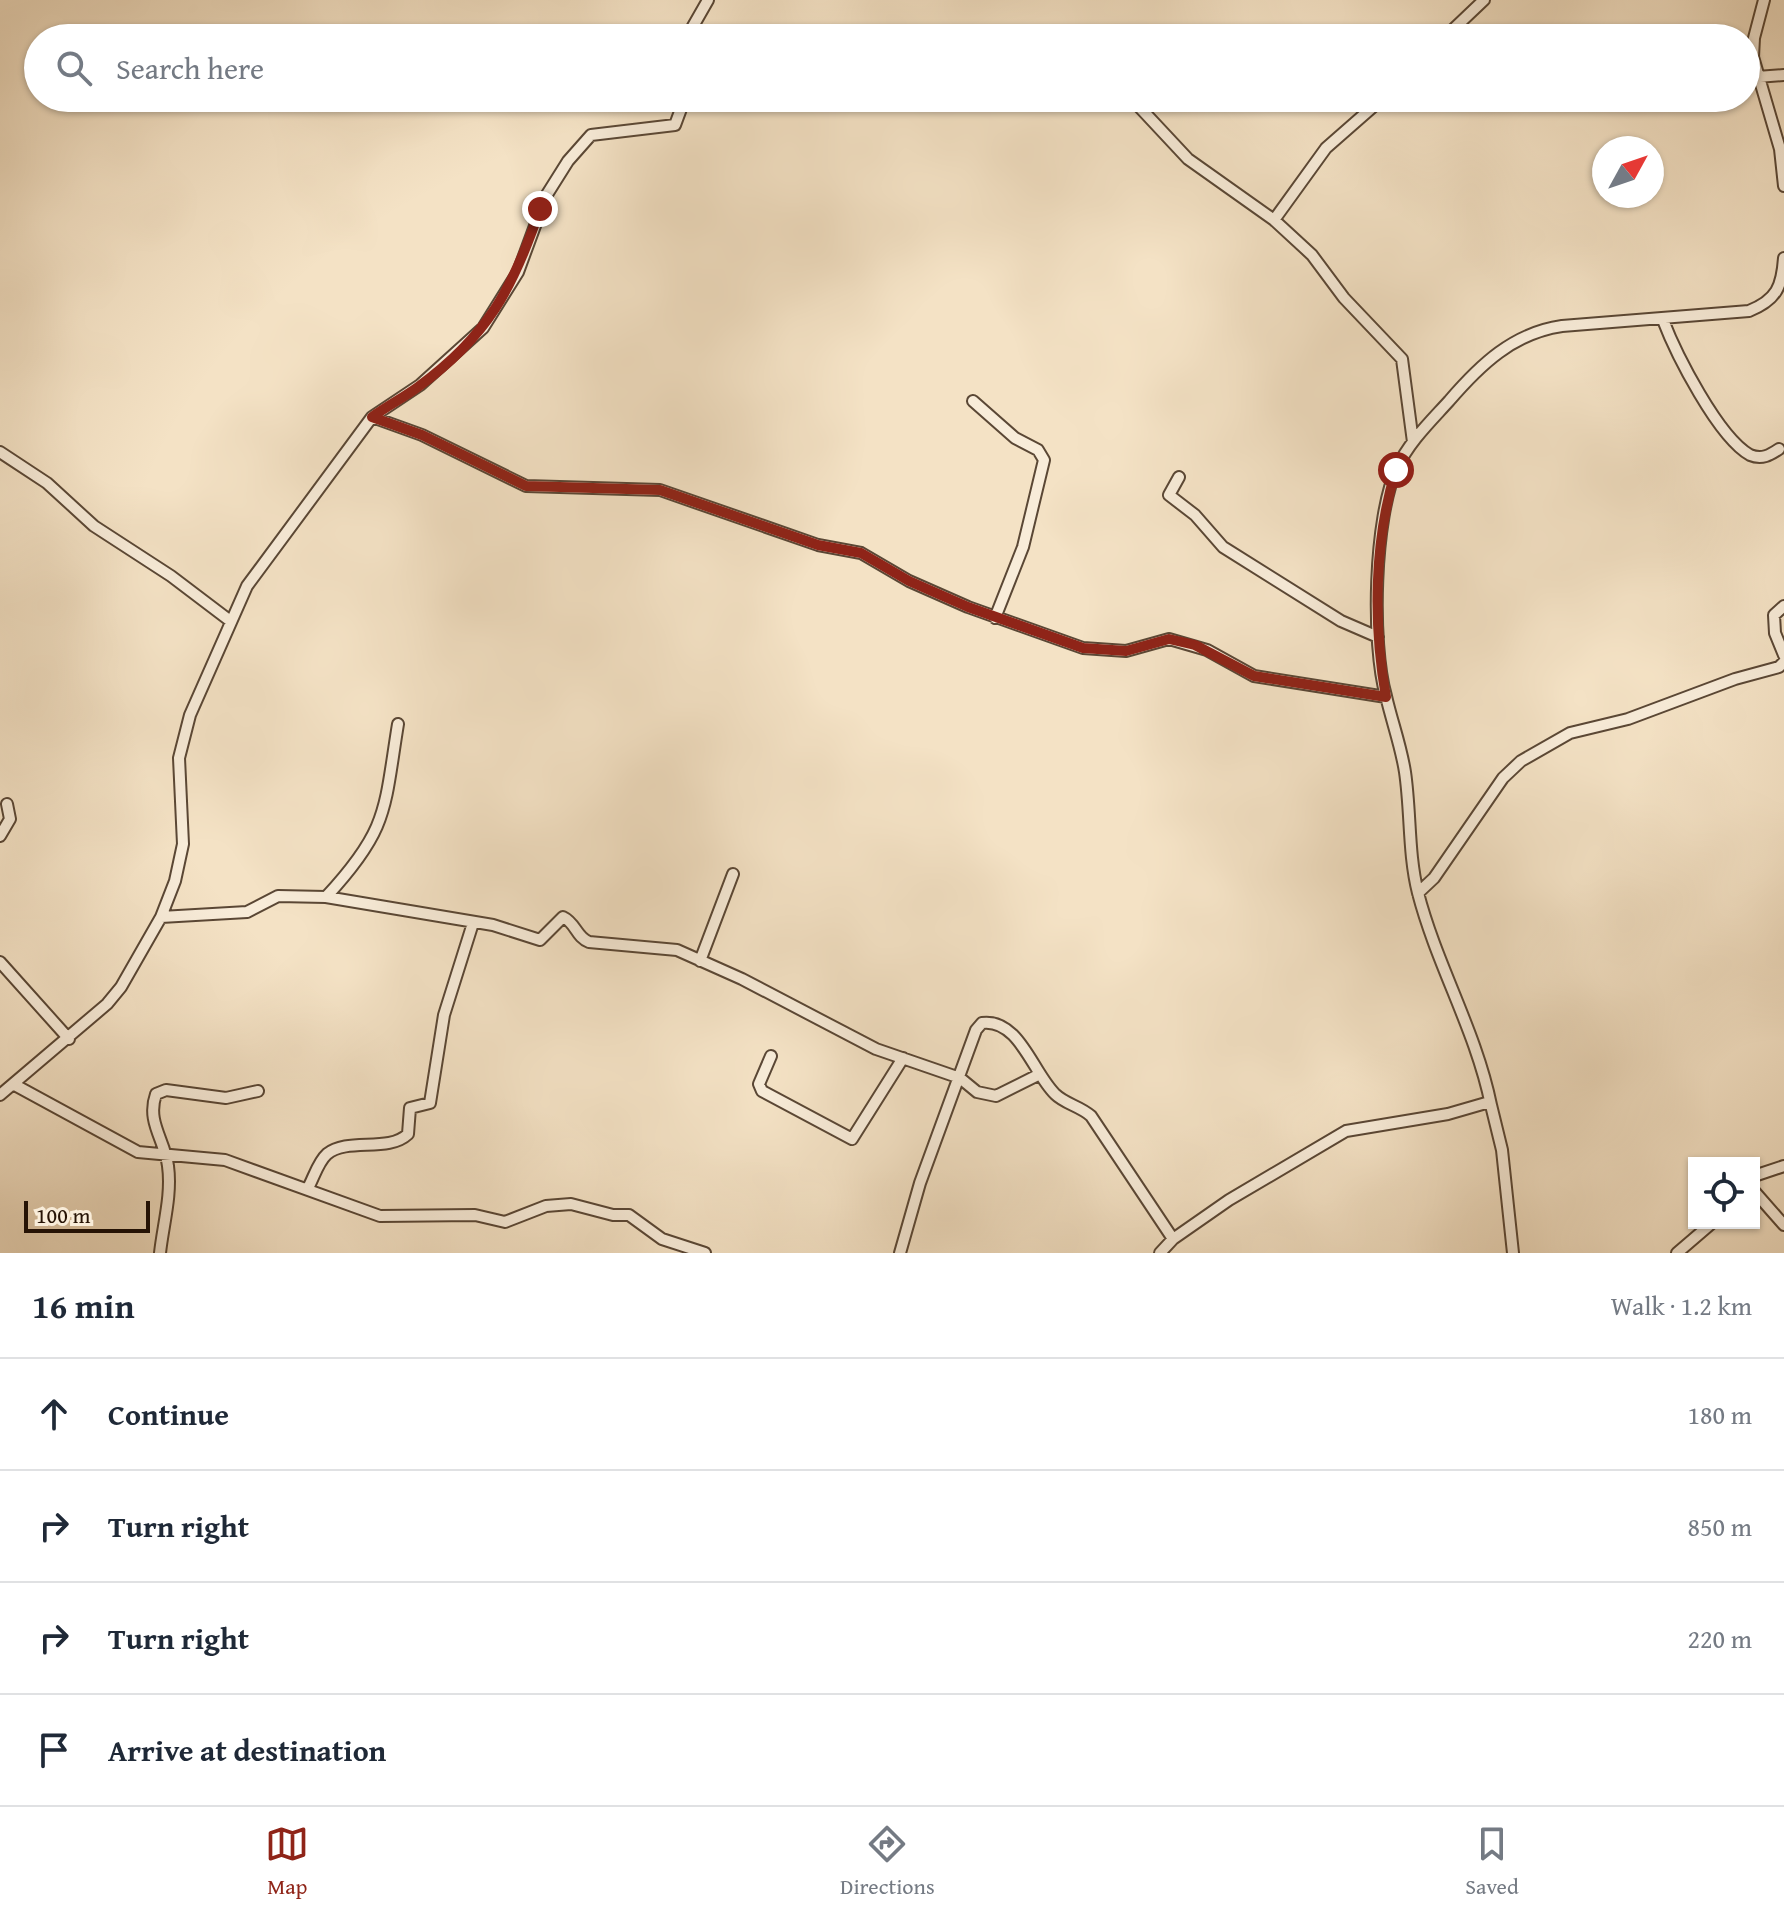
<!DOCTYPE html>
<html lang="en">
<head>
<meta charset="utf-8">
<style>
	:root { --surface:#fff; --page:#f2f2f3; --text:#1f2937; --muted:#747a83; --line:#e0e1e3; --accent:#8f2418 }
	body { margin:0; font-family:"Gentium Book Plus",serif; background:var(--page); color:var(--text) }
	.controls { position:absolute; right:24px; bottom:24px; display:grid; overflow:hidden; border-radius:0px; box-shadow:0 2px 6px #0004 }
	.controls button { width:72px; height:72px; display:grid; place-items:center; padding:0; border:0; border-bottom:2px solid var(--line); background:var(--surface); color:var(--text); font:40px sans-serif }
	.compass { position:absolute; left:1592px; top:136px; width:72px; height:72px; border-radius:50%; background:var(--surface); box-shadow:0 2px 6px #0004; rotate:50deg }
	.scale { position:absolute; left:24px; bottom:20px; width:126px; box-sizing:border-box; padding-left:8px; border:4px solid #261305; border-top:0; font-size:22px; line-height:28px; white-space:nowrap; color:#261305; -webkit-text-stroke:6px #f8ecd9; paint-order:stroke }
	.stop { position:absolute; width:24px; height:24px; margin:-18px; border:6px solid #8f2418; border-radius:50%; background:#fff }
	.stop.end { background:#8f2418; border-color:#fff; box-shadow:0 2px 8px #0008 }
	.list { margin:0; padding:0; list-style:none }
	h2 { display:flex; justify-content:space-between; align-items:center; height:104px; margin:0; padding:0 32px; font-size:34px }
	h2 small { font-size:26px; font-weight:400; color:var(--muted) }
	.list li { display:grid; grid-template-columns:52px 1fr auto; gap:24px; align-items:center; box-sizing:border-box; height:112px; padding:0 32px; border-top:2px solid var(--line) }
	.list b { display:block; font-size:30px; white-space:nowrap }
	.list em { font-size:26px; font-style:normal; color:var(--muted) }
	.icon { flex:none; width:44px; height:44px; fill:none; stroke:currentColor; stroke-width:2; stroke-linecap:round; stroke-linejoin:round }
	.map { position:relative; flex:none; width:1784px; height:1253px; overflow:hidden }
	.search { position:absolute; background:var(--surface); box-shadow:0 2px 6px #0004; left:24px; right:24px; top:24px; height:88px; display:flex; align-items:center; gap:20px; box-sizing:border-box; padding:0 28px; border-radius:44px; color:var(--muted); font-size:30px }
	.sheet { height:552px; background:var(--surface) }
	nav { display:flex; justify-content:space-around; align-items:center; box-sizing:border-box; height:112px; border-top:2px solid var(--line); background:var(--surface); font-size:22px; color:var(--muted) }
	nav a { display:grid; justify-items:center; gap:4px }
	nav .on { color:var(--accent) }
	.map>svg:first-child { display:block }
</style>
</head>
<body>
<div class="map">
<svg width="1784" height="1253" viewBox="0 0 1784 1253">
	<rect width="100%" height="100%" fill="#f4e2c5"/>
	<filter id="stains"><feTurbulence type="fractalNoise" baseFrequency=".0025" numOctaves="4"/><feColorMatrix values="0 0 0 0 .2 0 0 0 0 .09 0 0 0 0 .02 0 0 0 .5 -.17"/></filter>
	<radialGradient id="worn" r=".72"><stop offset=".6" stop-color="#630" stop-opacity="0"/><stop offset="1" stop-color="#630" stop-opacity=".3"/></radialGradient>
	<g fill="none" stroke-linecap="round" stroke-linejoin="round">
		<defs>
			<path id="minor" d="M 1764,0 L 1754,38 L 1753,57 L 1780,149 L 1784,186
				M 690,38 L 692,28 L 708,0
				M 1444,38 L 1484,0
				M 1757,77 L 1784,75
				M 1131,98 L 1188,159 L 1274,220 L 1312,255 L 1344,298 L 1402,359 L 1413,442
				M 1274,220 L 1326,148 L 1383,98
				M 1663,320 C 1676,354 1718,437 1750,455 C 1762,460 1770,455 1779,449
				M 973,401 L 1015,438 L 1038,450 L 1044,460 L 1023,547 L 995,618
				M 372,417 L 422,435 L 526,486 L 660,490 L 818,545 L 861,553 L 909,581 L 968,607 L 1083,648 L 1126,651 L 1169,639 L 1207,650 L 1254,676 L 1386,697
				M 0,452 L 47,483 L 94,526 L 171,576 L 229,620
				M 1179,477 L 1169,495 L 1195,515 L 1223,547 L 1341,621 L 1378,637
				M 1784,606 L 1774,615 L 1775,633 L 1784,655
				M 0,836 L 10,819 L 7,804
				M 1418,893 L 1434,878 L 1503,778 L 1521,761 L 1570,733 L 1628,719 L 1735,679 L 1779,667 L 1784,662
				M 326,897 C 389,829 384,810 398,724
				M 161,917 L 247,912 L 278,896 L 326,897 L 493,925 L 540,940 L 563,917 C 576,923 576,937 589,942 L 677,950 L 742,979 L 876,1049 L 960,1078 L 977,1092 L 996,1096 L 1040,1074
				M 700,961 L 733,874
				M 0,962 L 69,1039
				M 771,1056 L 759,1084 L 762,1091 L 852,1139 L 903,1058
				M 13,1084 L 138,1152 L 225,1160 L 380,1216 L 475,1215 L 505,1222 L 546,1206 L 571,1204 L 613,1215 L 629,1215 L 662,1239 L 705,1253
				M 0,1095 L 107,1004 L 121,987 L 161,917 L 175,881 L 183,844 L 179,758 L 190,715 L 247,586 L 372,417 L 420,385 L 483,328 L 518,272 L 546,196 L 568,161 L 591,135 L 675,125 L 685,98
				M 1491,1105 C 1476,1031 1437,966 1418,893 C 1408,853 1411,813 1405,772 C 1401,746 1392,722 1386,696 C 1371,643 1374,517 1397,468 C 1409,442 1430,422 1449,401 C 1480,365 1513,333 1562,326 L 1749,311 C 1777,300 1782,286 1784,258
				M 1754,1176 L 1784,1166
				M 308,1188 C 314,1177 318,1162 327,1154 C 348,1137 388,1153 408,1134 L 410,1108 L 430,1103 L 444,1015 L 473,923
				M 1754,1191 L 1784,1225
				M 160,1253 C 163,1225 172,1195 168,1166 C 165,1140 146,1122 156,1094 L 166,1090 L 226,1098 L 258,1091
				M 900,1253 L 920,1183 L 976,1030 L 982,1023 C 1019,1018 1033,1073 1055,1094 C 1065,1104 1080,1106 1091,1116 L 1173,1239
				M 1160,1253 L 1173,1239 L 1229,1200 L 1346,1131 L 1448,1114 L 1486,1103 L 1491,1105 L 1502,1150 L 1513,1253
				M 1677,1253 L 1712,1223"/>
		</defs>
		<use href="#minor" stroke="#5a4735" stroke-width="14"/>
		<use href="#minor" stroke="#f8ecd9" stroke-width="10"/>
	</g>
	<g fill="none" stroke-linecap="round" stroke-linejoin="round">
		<path stroke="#8f2418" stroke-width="10" d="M 540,209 C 513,288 488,336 418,387 C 403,398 387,406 372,417 L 422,435 L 526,486 L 660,490 L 818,545 L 861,553 L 909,581 L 968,607 L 1083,648 L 1126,651 L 1169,639 L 1195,645 L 1254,676 L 1386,697 C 1373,623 1374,541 1396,470"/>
	</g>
	<rect width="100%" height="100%" filter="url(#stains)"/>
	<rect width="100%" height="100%" fill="url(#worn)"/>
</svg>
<div class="controls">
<button><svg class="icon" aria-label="locate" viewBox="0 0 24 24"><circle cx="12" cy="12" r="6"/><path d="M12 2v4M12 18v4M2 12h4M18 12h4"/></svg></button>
</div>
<svg class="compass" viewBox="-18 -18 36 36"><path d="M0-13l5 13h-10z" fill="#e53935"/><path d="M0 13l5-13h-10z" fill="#747a83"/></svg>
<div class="scale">100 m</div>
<div class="stop" style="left:1396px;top:470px"></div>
<div class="stop end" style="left:540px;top:209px"></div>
<div class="search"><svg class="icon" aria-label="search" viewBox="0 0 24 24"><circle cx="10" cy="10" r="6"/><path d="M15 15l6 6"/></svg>Search here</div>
</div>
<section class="sheet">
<h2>16 min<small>Walk · 1.2 km</small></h2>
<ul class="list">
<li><svg class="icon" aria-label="ahead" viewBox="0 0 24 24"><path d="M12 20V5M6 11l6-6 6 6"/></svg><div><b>Continue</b></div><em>180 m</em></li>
<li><svg class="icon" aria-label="right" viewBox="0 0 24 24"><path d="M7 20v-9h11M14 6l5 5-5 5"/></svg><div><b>Turn right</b></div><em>850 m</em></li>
<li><svg class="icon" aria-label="right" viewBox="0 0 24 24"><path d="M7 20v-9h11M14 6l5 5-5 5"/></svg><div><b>Turn right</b></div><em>220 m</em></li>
<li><svg class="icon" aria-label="arrive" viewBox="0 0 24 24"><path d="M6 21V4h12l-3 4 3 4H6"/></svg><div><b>Arrive at destination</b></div></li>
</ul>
</section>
<nav>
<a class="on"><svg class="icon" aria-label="map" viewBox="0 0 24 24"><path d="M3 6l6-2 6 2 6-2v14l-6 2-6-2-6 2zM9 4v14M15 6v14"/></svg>Map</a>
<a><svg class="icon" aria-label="directions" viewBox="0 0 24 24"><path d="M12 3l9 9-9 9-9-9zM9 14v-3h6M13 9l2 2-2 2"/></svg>Directions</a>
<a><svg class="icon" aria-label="saved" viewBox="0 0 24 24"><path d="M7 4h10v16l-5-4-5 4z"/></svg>Saved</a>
</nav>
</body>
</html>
